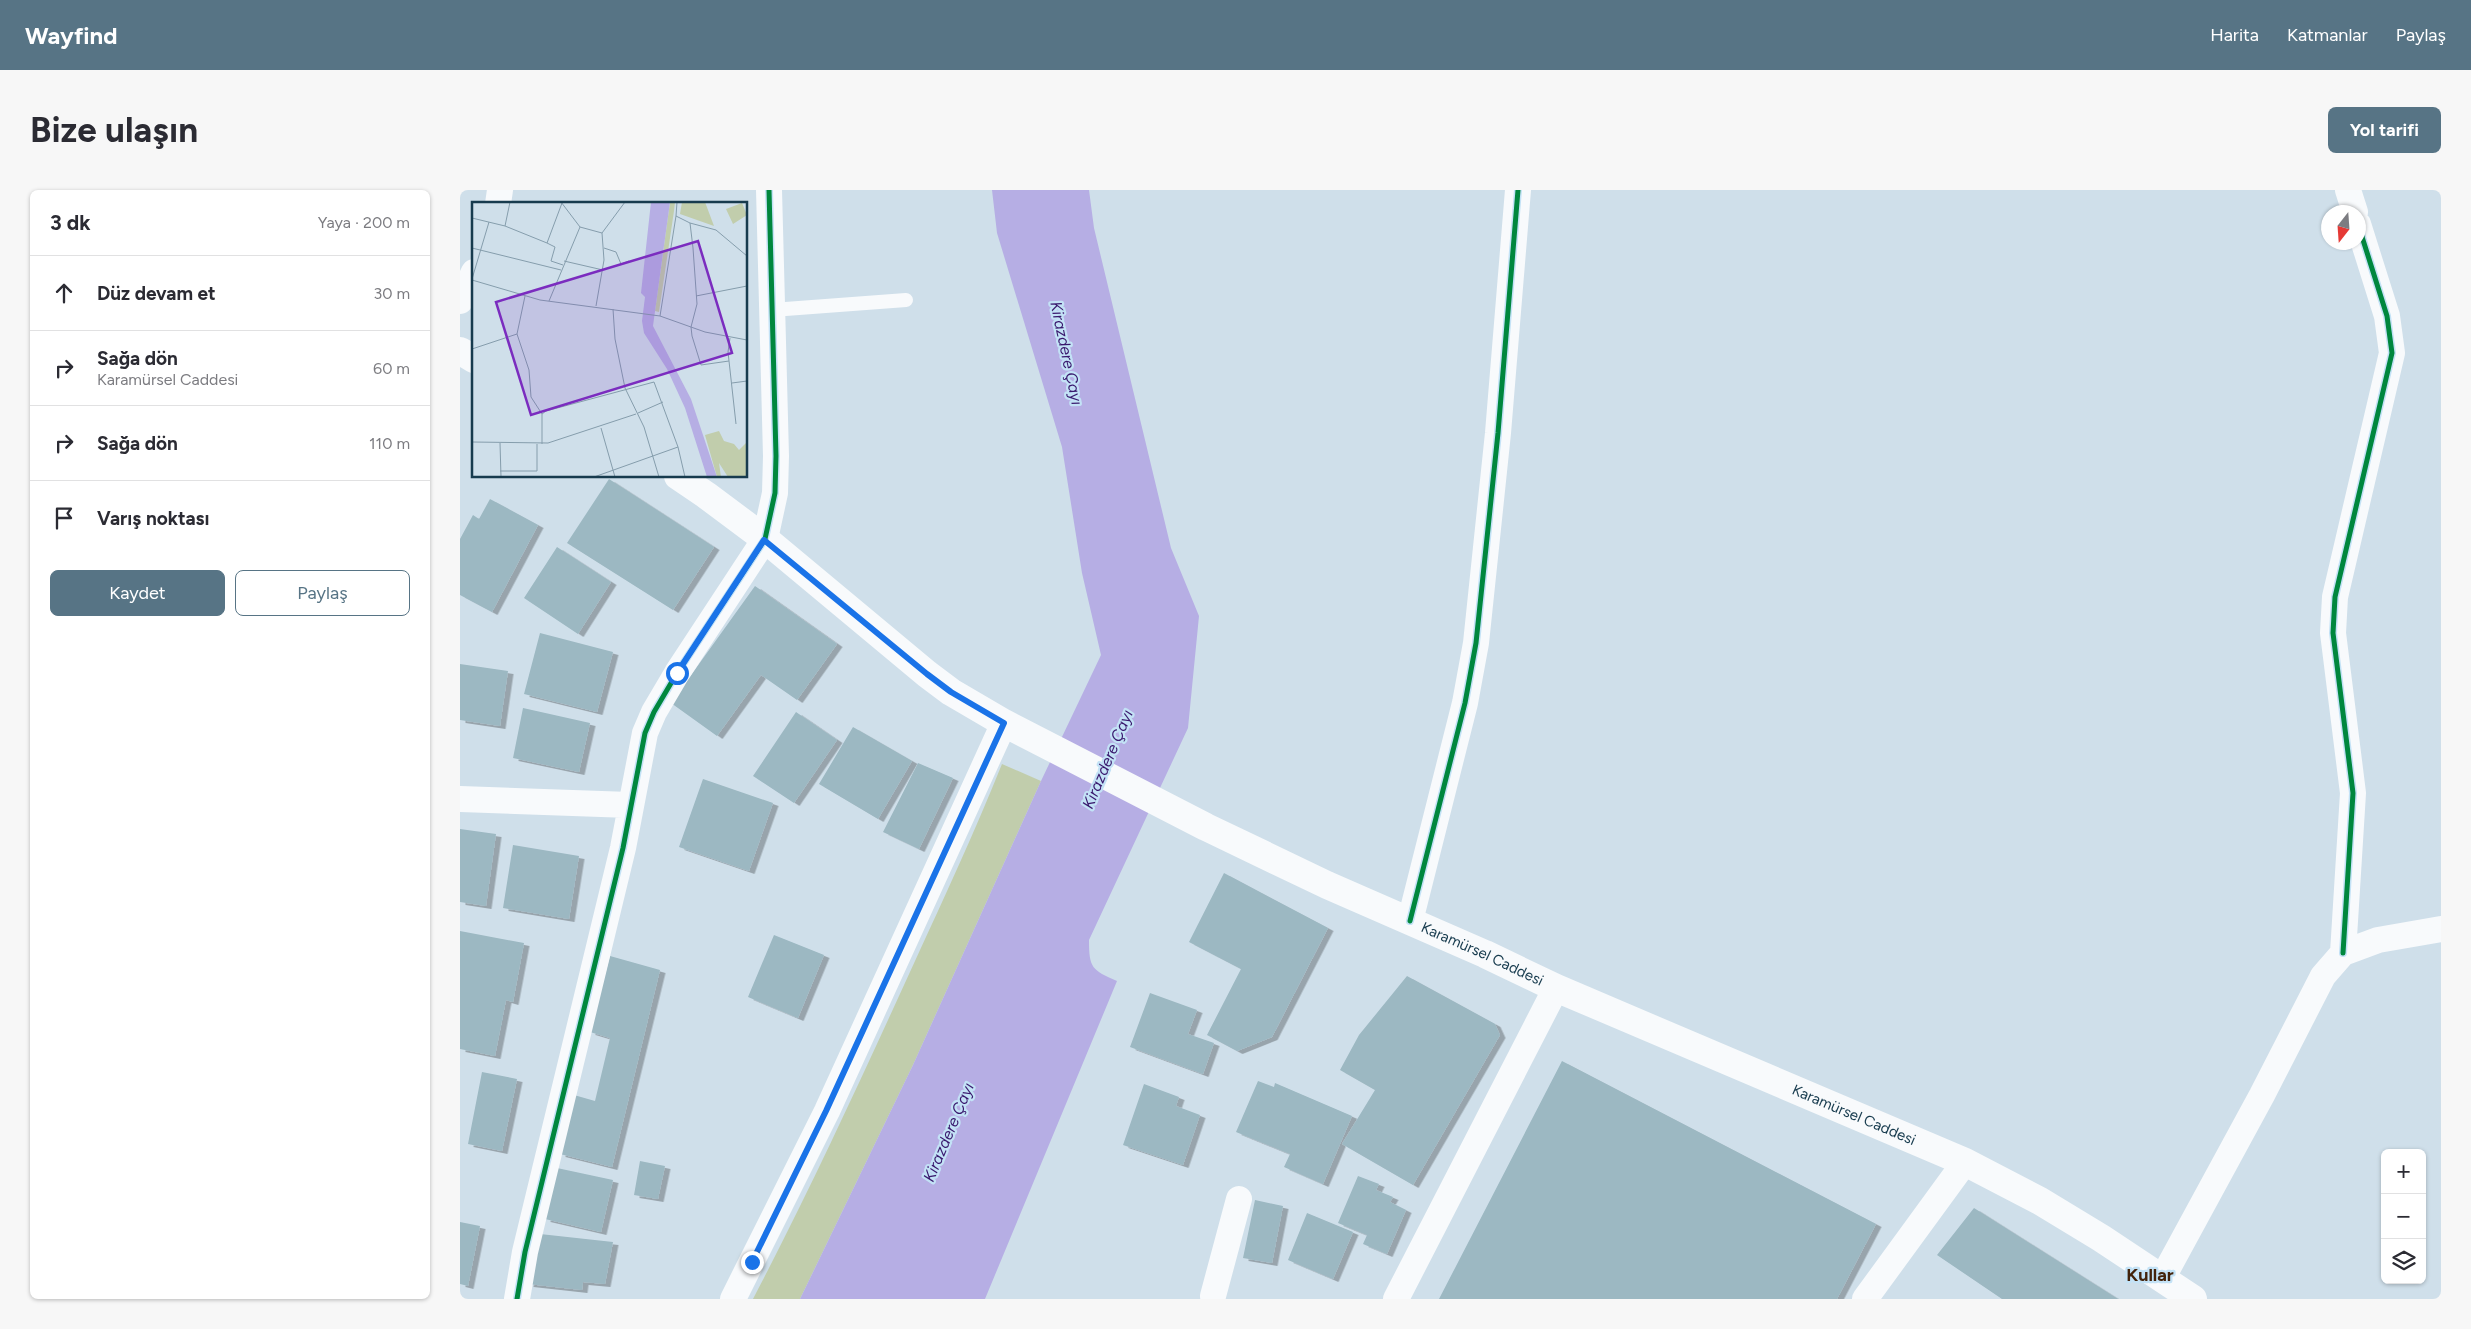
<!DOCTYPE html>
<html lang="tr">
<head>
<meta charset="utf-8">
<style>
	:root { --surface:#fff; --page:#f7f7f7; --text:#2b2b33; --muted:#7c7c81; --line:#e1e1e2; --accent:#577485 }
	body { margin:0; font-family:Figtree,sans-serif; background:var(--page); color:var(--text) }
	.controls { position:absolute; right:15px; bottom:15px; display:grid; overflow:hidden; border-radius:8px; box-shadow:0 1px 4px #0004 }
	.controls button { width:45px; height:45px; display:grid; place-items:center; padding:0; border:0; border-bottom:1px solid var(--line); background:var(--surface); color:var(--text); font:25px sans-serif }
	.compass { position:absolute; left:1861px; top:15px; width:45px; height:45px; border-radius:50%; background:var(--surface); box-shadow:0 1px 4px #0004; rotate:197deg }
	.stop { position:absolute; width:15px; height:15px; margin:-11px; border:4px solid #1a73e8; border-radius:50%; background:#fff }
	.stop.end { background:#1a73e8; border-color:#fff; box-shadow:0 1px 5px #0008 }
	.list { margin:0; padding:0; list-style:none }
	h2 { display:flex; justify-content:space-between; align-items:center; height:65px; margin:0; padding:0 20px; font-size:21px }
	h2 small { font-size:16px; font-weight:400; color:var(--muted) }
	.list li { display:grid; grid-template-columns:32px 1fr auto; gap:15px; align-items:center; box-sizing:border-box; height:75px; padding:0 20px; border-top:1px solid var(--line) }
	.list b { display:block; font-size:19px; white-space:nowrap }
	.list p { margin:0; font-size:16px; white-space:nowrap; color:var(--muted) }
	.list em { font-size:16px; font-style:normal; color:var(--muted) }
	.actions { display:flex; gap:10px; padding:15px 20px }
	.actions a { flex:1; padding:11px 0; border:1px solid var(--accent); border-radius:8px; text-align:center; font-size:18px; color:var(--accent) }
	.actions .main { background:var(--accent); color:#fff }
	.icon { flex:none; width:28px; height:28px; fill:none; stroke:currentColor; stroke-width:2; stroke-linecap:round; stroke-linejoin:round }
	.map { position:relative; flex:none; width:1981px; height:1109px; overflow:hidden; border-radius:8px }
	header { display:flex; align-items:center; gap:30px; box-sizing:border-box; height:70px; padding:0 25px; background:var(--accent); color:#fff }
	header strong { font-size:24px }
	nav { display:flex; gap:28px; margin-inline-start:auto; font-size:18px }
	.intro { display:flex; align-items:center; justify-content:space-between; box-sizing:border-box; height:120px; padding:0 30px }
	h1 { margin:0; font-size:35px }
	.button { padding:12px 22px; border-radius:8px; background:var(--accent); color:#fff; font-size:18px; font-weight:700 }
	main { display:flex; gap:30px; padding:0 30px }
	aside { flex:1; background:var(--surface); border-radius:8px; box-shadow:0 1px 4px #0004 }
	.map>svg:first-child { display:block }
</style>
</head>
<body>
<header>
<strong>Wayfind</strong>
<nav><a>Harita</a><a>Katmanlar</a><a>Paylaş</a></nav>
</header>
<div class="intro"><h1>Bize ulaşın</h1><a class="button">Yol tarifi</a></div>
<main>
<aside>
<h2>3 dk<small>Yaya · 200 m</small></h2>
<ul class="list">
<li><svg class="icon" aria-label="ahead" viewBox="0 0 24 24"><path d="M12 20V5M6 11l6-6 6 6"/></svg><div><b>Düz devam et</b></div><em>30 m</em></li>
<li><svg class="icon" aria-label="right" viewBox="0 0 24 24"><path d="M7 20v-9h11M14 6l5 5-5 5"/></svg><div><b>Sağa dön</b><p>Karamürsel Caddesi</p></div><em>60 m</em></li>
<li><svg class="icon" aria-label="right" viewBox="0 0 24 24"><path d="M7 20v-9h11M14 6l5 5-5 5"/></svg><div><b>Sağa dön</b></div><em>110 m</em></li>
<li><svg class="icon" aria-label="arrive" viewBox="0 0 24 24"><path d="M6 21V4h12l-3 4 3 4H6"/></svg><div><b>Varış noktası</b></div></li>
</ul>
<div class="actions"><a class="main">Kaydet</a><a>Paylaş</a></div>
</aside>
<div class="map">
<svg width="1981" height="1109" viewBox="0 0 1981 1109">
	<defs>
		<filter id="shadow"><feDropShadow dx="5.5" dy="3" stdDeviation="0" flood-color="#0004"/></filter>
	</defs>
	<rect width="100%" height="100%" fill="#cfdfea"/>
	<path fill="#c1cdac" d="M 542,574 L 581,591 L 453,875 L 340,1109 L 293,1109 C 351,998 403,885 455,771 C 485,706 515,641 542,574 Z"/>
	<path fill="#b6aee4" d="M 532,0 L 629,0 L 634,38 L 711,358 L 739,426 L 728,538 L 629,750 C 629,778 632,780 657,791 L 525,1109 L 340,1109 L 453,875 L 581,591 L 641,465 L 622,383 L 602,257 L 537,43 Z"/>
	<path fill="#9cb8c2" filter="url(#shadow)" d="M 149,289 L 254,357 L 213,420 L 107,353 Z
		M 30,309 L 78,335 L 32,422 L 0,405 L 0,349 L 13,325 L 19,329 Z
		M 97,357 L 151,392 L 118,444 L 64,408 Z
		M 295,396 L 377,454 L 337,510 L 301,485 L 257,546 L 211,513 Z
		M 80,443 L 153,462 L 137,522 L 64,504 Z
		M 0,474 L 48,481 L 40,536 L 0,530 Z
		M 63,518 L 130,533 L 119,582 L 53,568 Z
		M 336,522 L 377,550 L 334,613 L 293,586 Z
		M 393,537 L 452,571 L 418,629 L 359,594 Z
		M 458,573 L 493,588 L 459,659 L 423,642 Z
		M 243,589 L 313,613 L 289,681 L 219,657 Z
		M 0,639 L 36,644 L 26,716 L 0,712 Z
		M 53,655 L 119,666 L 109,729 L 43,718 Z
		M 764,683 L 868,738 L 812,847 L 777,861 L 747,845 L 781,779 L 729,752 Z
		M 0,741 L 64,753 L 53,812 L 46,810 L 35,866 L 0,859 Z
		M 314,745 L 364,765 L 338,828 L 288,807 Z
		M 150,766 L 200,780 L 152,977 L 100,964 L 114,905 L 135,911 L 150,848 L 130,842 Z
		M 947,786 L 1035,834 L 1040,845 L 953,995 L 882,954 L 915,900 L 880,880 L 899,845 Z
		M 690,803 L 737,820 L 728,844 L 754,853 L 743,884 L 670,857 Z
		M 1102,871 L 1416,1034 L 1377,1109 L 979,1109 Z
		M 22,882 L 57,889 L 42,961 L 8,954 Z
		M 798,891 L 814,897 L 815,893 L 892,926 L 863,994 L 824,977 L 830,964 L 776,942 Z
		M 684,894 L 719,907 L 716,916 L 740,925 L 723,975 L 663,955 Z
		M 180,971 L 205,976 L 198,1009 L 174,1005 Z
		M 97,978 L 153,990 L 141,1042 L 85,1029 Z
		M 898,986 L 919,994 L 916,1000 L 933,1007 L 930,1012 L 946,1020 L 927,1064 L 903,1054 L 907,1045 L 878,1033 Z
		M 795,1010 L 823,1016 L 812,1073 L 783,1068 Z
		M 1514,1018 L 1658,1109 L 1542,1109 L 1477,1065 Z
		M 847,1023 L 893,1042 L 873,1089 L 828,1070 Z
		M 0,1032 L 20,1036 L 8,1096 L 0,1094 Z
		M 80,1044 L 153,1052 L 145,1094 L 123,1092 L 122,1100 L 68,1094 Z"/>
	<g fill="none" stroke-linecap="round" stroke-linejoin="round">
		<path stroke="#f8fafc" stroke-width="14" d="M 312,120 L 446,110"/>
		<path stroke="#f8fafc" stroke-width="26" d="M 1888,0 L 1895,22
			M 38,14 L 40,0
			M 0,111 L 14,82
			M 0,609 L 170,615
			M 950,731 L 1005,513 L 1016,453 L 1038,243 L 1058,0
			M 1883,763 L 1893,603 L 1873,443 L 1875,407 L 1932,163 L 1927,126 L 1898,34
			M 1702,1089 L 1802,905 L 1863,786 L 1883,763 L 1918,750 L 1981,739
			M 753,1106 L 779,1009
			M 57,1109 L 65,1062 L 163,658 L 185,543 L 194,522 L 217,483 L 305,349 L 315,303 L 316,266 L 309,0
			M 273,1109 L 367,921 L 544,533
			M 936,1109 L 1096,798
			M 1405,1109 L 1505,972"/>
		<g stroke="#f8fafc" stroke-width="28">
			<path d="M 0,161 L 14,169"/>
			<path id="s1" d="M 218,286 L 246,305 L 305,349 L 467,484 L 491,502 L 544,533 L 746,637 L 867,695 L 1025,764 L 1096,798 L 1505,972 L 1580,1011 L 1641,1048 L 1733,1109"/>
		</g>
		<defs>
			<path id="cycleway" d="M 950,731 L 1005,513 L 1016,453 L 1038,243 L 1058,0
				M 1883,763 L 1893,603 L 1873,443 L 1875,407 L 1932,163 L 1927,126 L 1898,34
				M 57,1109 L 65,1062 L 163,658 L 185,543 L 194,522 L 217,483 L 305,349 L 315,303 L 316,266 L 309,0"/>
		</defs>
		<use href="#cycleway" stroke="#c3e2f6" stroke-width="8"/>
		<use href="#cycleway" stroke="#00873e" stroke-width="5"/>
	</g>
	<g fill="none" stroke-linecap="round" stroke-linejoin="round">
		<path stroke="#1a73e8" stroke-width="6" d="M 217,483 L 304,350 L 467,484 L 491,502 L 544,533 L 366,921 L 292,1072"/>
	</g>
	<g text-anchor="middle" stroke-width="4.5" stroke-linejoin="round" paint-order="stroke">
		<g font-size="15" fill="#173b4e" stroke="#c3e2f6">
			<text dy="5" stroke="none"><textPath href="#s1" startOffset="941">Karamürsel Caddesi</textPath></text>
			<text dy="5" stroke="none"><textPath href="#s1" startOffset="1346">Karamürsel Caddesi</textPath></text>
		</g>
		<g font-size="16" font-style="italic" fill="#39186d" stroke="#c3e2f6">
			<text transform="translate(607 163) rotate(78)" y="6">Kirazdere Çayı</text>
			<text transform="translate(647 569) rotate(-67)" y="6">Kirazdere Çayı</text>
			<text transform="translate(488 942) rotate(-67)" y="6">Kirazdere Çayı</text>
		</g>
		<g font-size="18" font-weight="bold" fill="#43230b" stroke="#c3e2f6">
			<text x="1690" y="1091">Kullar</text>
		</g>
	</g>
	<g transform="translate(12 12)">
		<rect width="275" height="275" fill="#cfdfea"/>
		<path d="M 198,0 L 203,0 L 202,9 L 187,110 L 183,109 ZM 210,0 L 233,0 L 242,24 L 208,12 ZM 270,1 L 275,13 L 261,22 L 254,7 ZM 247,229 L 252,239 L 262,242 L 267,248 L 275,240 L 275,275 L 256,275 L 247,261 L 249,275 L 245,275 L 233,233 Z" fill="#c1cdac"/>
		<path d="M 179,0 L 198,0 L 181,124 L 219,197 L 245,275 L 235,275 L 213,206 L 195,167 L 172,131 L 170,119 L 173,95 L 169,91 Z" fill="#b6aee4"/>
		<path fill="none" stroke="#859dac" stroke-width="1" d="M 89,0 L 108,25 L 130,31 L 132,58 L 124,104M 205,0 L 204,14 L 218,21 L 221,46 L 225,102 L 219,125 L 220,134 L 229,163 L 257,159M 0,16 L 33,24 L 75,41 L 83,45 L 79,59 L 91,63M 218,21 L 244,28 L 275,54M 33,24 L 38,0M 130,31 L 153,0M 75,41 L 90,1M 0,46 L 89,68M 132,46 L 144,50 L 149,62 L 157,59M 92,59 L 131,68M 0,77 L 17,20M 0,78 L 68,98 L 188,114 L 233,130 L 275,138M 224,94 L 275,84M 77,99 L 108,25M 141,107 L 143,137 L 153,186 L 172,225 L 187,275M 188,114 L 204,14M 45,132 L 57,168 L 59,195 L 70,212M 258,136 L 256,150 L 264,222M 0,147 L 45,132 L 53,94M 260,181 L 275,179M 166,211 L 191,200M 129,226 L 143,275M 0,240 L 76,241 L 164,212M 28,241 L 29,275M 70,242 L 70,212 L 74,209 L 182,180 L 206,245 L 122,275M 206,245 L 213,275M 28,269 L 65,269 L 65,242"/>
		<path fill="#7b2cbf" fill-opacity="0.15" stroke="#7b2cbf" stroke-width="2.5" d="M 226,39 L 260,151 L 59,213 L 24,100 Z"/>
		<rect width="275" height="275" fill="none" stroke="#173b4e" stroke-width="2.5"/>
	</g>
</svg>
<div class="controls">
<button>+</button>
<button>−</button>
<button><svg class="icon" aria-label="layers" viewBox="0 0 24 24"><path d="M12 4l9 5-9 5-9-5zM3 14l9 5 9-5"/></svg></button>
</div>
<svg class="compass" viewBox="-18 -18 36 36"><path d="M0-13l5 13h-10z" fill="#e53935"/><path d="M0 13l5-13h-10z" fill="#7c7c81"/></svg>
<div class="stop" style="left:217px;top:483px"></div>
<div class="stop end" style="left:292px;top:1072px"></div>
</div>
</main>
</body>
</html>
